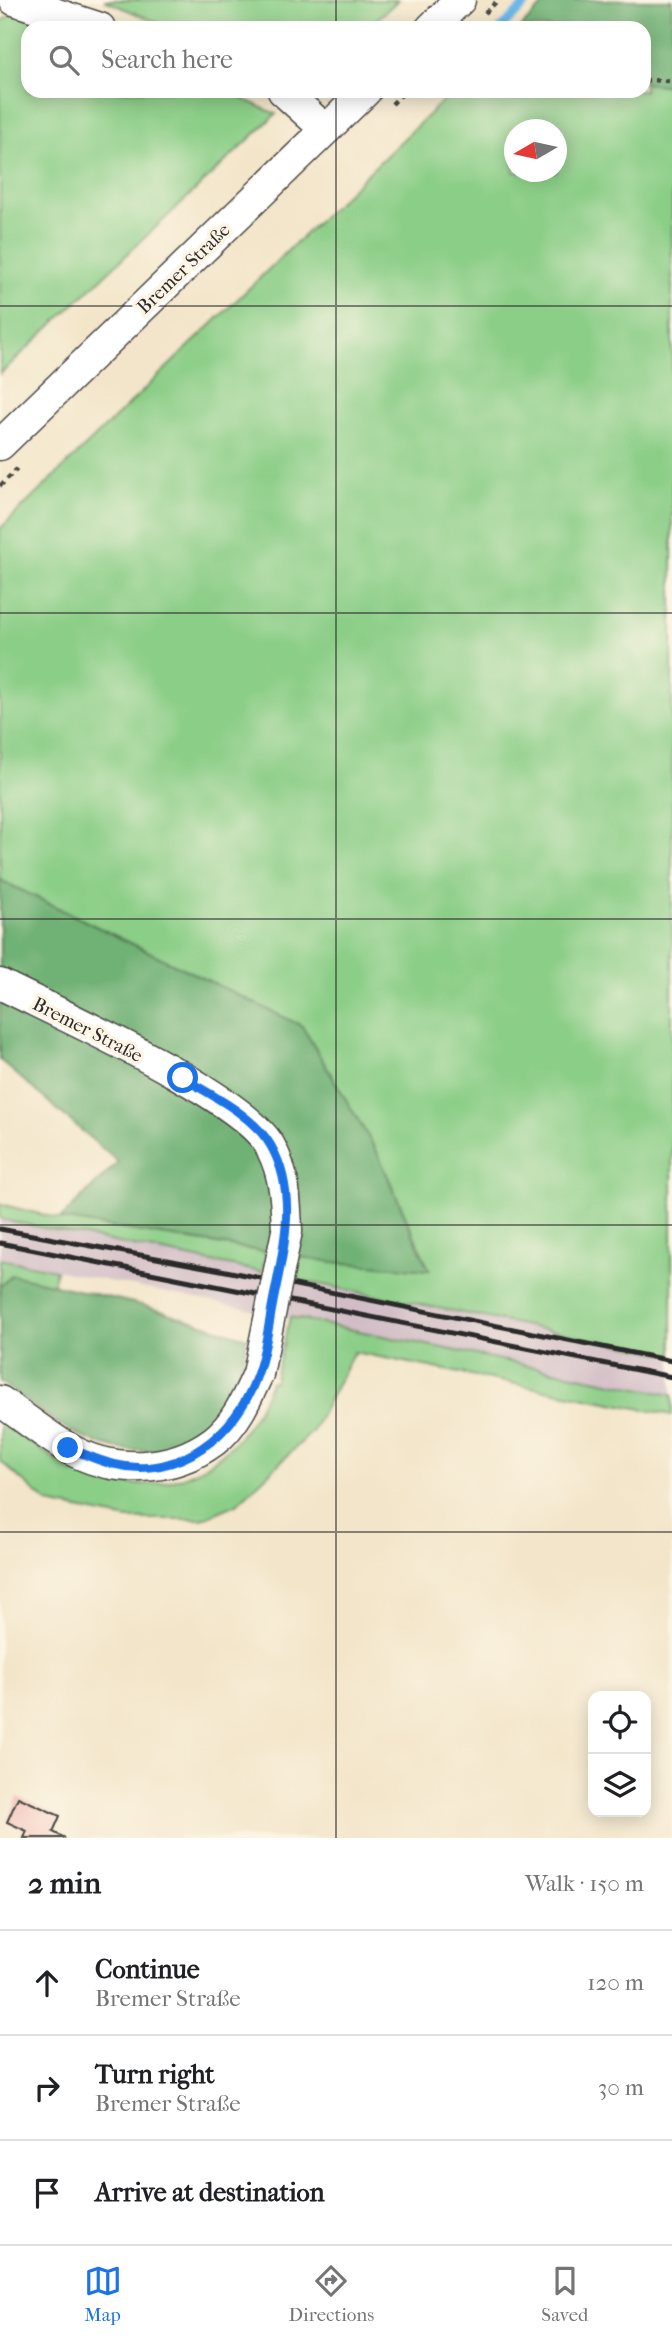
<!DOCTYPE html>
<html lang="en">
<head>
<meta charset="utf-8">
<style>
	:root { --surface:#fff; --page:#f2f2f2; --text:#202124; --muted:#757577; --line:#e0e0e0; --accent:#1a73e8 }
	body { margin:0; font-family:"IM FELL French Canon",serif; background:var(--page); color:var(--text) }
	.controls { position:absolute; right:21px; bottom:21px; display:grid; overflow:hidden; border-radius:14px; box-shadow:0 4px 18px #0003 }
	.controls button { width:63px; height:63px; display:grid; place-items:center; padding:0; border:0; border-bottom:2px solid var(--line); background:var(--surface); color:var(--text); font:35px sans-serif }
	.compass { position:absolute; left:504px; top:119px; width:63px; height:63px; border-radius:50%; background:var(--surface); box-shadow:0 4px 18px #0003; rotate:261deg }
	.stop { position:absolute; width:21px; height:21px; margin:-16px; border:5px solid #1a73e8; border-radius:50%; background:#fff }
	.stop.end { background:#1a73e8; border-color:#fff; box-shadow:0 2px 7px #0008 }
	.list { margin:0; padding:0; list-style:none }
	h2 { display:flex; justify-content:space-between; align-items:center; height:91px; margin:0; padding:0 28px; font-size:30px }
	h2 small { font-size:23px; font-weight:400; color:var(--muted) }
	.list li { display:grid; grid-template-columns:46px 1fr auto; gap:21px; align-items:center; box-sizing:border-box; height:105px; padding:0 28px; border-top:2px solid var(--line) }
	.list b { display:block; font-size:26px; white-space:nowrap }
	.list p { margin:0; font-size:23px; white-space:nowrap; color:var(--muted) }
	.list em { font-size:23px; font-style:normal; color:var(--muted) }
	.icon { flex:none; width:38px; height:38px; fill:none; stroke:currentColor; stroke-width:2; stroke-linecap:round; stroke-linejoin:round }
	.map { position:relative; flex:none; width:672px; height:1838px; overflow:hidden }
	.search { position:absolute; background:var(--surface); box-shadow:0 4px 18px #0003; left:21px; right:21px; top:21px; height:77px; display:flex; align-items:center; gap:18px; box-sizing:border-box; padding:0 24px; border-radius:21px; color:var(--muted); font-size:26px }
	.sheet { height:406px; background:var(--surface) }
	nav { display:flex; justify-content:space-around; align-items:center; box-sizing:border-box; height:98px; border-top:2px solid var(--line); background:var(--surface); font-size:19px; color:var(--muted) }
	nav a { display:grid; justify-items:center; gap:4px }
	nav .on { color:var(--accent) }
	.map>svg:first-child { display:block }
</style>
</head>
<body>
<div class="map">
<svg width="672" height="1838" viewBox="0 0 672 1838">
	<rect width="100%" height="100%" fill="#fcf5e5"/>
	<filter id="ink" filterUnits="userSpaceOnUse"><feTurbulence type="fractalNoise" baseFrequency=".0143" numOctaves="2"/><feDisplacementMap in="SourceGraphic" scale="14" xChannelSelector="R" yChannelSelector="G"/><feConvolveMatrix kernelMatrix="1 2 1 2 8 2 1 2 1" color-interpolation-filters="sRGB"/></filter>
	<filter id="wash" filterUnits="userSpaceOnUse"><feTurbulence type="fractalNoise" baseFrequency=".00686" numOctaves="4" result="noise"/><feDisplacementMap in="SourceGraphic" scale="28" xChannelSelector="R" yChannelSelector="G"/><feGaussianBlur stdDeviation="1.57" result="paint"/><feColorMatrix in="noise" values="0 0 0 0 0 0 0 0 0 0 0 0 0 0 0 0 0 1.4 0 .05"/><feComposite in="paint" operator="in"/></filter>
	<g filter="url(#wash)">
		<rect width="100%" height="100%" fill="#f3e5c9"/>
		<path fill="#d2bdc6" d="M 0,1219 L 672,1355 L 672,1395 L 0,1259 Z"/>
		<path fill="#8bce87" stroke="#5b7c59" stroke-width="2" fill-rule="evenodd" d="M 104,0 L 398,0 L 368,28 L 170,28 Z
			M 13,13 L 68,28 L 28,28 L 28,91 L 226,91 L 276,114 L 0,374 L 0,23 Z
			M 644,83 L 672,86 L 672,1355 L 294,1279 L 300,1257 L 429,1269 L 376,1150 L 302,1026 L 0,880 L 0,529 L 453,91 L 644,91 ZM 514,130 L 556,130 L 556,172 L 514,172 Z
			M 0,1204 L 60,1219 L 266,1252 L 262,1272 L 0,1219 Z
			M 0,1259 L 56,1270 L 53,1285 L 12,1275 L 0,1287 Z
			M 290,1317 L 672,1395 L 672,1415 L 354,1352 L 312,1432 L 237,1504 L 202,1519 L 128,1519 L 48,1503 L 0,1461 L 0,1420 C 25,1438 51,1460 80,1472 C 167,1507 240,1465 271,1381 L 274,1382 Z"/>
		<path fill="#70b174" stroke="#4e6e50" stroke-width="2" d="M 548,0 L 672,0 L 672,86 L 644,83 L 644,28 L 520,28 Z
			M 0,880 L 302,1026 L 376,1150 L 429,1270 L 332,1262 L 60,1219 L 118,1162 L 0,1060 Z
			M 12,1275 L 142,1305 L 247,1338 C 243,1361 235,1400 219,1418 C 184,1457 129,1458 85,1438 C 55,1425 27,1400 0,1382 L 0,1287 Z"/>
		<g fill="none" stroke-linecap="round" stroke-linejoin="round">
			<path stroke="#6db7e6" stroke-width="8" d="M 501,28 L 530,0"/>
		</g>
		<g id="blocks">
			<path fill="#eda6a2" d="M 18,1797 L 60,1816 L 53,1832 L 65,1838 L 24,1838 L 27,1831 L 7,1822 Z"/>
		</g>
	</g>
	<g filter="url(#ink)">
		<use href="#blocks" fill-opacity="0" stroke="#494743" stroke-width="2"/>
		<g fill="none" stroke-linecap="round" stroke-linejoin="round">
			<defs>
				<path id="minor" d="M 14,0 L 100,28
					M 431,28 L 460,0
					M 283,91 L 326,130
					M 0,445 L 366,91
					M 0,984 C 57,1013 247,1097 271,1148 C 285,1175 286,1202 287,1231
					M 0,1401 C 22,1416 43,1433 66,1447 C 112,1474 171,1473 214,1441 C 235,1425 247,1398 258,1374"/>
			</defs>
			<use href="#minor" stroke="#494743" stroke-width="33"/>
			<path stroke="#494743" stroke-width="4.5" stroke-dasharray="5 5" stroke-linecap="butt" d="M 485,13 L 498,0
				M 644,80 L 672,81
				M 392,104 L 405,91
				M 0,486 L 17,469"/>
			<use href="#minor" stroke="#fff" stroke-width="30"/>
			<path stroke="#2b2b2b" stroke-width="5" d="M 0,1229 L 221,1270 L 672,1361
				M 0,1243 L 672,1377"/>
			<defs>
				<path id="minor-bridge" d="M 258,1374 L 287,1231"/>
			</defs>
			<use href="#minor-bridge" stroke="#494743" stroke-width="33" stroke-linecap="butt"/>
			<use href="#minor-bridge" stroke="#fff" stroke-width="30"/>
		</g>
	</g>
	<g fill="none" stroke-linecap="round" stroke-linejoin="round" filter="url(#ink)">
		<path stroke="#1a73e8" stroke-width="9" d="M 68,1448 C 83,1453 98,1461 113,1464 C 178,1481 237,1434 257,1375 C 267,1349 269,1319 275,1292 C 285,1244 297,1192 271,1146 C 253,1115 213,1096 183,1078"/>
	</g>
	<path fill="none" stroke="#2b2b2b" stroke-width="2" stroke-opacity="0.55" d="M 336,0 L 336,28M 336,91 L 336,1838M 0,306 L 672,306M 0,613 L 672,613M 0,919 L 672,919M 0,1225 L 672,1225M 0,1532 L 672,1532"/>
	<g text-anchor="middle" stroke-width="7" stroke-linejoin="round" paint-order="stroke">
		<g font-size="19" fill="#2b2b2b" stroke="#fcf5e5">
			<text transform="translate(183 268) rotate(-44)" y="7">Bremer Straße</text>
			<text transform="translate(88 1029) rotate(27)" y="7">Bremer Straße</text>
		</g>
	</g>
</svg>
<div class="controls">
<button><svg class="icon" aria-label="locate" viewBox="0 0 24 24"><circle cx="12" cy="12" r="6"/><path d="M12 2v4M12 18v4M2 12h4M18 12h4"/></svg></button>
<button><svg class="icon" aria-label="layers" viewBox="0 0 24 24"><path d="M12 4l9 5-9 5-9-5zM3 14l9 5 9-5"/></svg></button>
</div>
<svg class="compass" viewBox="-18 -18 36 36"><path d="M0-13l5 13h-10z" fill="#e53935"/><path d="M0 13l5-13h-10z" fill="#757577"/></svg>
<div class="stop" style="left:183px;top:1078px"></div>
<div class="stop end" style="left:68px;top:1448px"></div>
<div class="search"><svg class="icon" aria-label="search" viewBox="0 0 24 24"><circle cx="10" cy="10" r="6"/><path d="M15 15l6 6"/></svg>Search here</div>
</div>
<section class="sheet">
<h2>2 min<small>Walk · 150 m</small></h2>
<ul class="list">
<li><svg class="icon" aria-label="ahead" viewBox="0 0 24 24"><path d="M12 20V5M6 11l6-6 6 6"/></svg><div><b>Continue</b><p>Bremer Straße</p></div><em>120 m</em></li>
<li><svg class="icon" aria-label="right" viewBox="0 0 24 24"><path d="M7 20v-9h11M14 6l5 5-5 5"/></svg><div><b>Turn right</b><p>Bremer Straße</p></div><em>30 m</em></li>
<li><svg class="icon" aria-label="arrive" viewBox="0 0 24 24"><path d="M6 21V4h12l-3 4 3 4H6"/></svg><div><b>Arrive at destination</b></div></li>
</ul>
</section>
<nav>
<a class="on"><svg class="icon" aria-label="map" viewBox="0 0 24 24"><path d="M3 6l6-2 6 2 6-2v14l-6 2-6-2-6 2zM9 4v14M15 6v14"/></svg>Map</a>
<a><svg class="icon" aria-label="directions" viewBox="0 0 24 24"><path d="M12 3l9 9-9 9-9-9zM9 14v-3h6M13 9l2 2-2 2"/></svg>Directions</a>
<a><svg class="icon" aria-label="saved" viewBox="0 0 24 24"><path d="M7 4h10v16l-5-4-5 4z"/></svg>Saved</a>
</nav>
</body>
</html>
